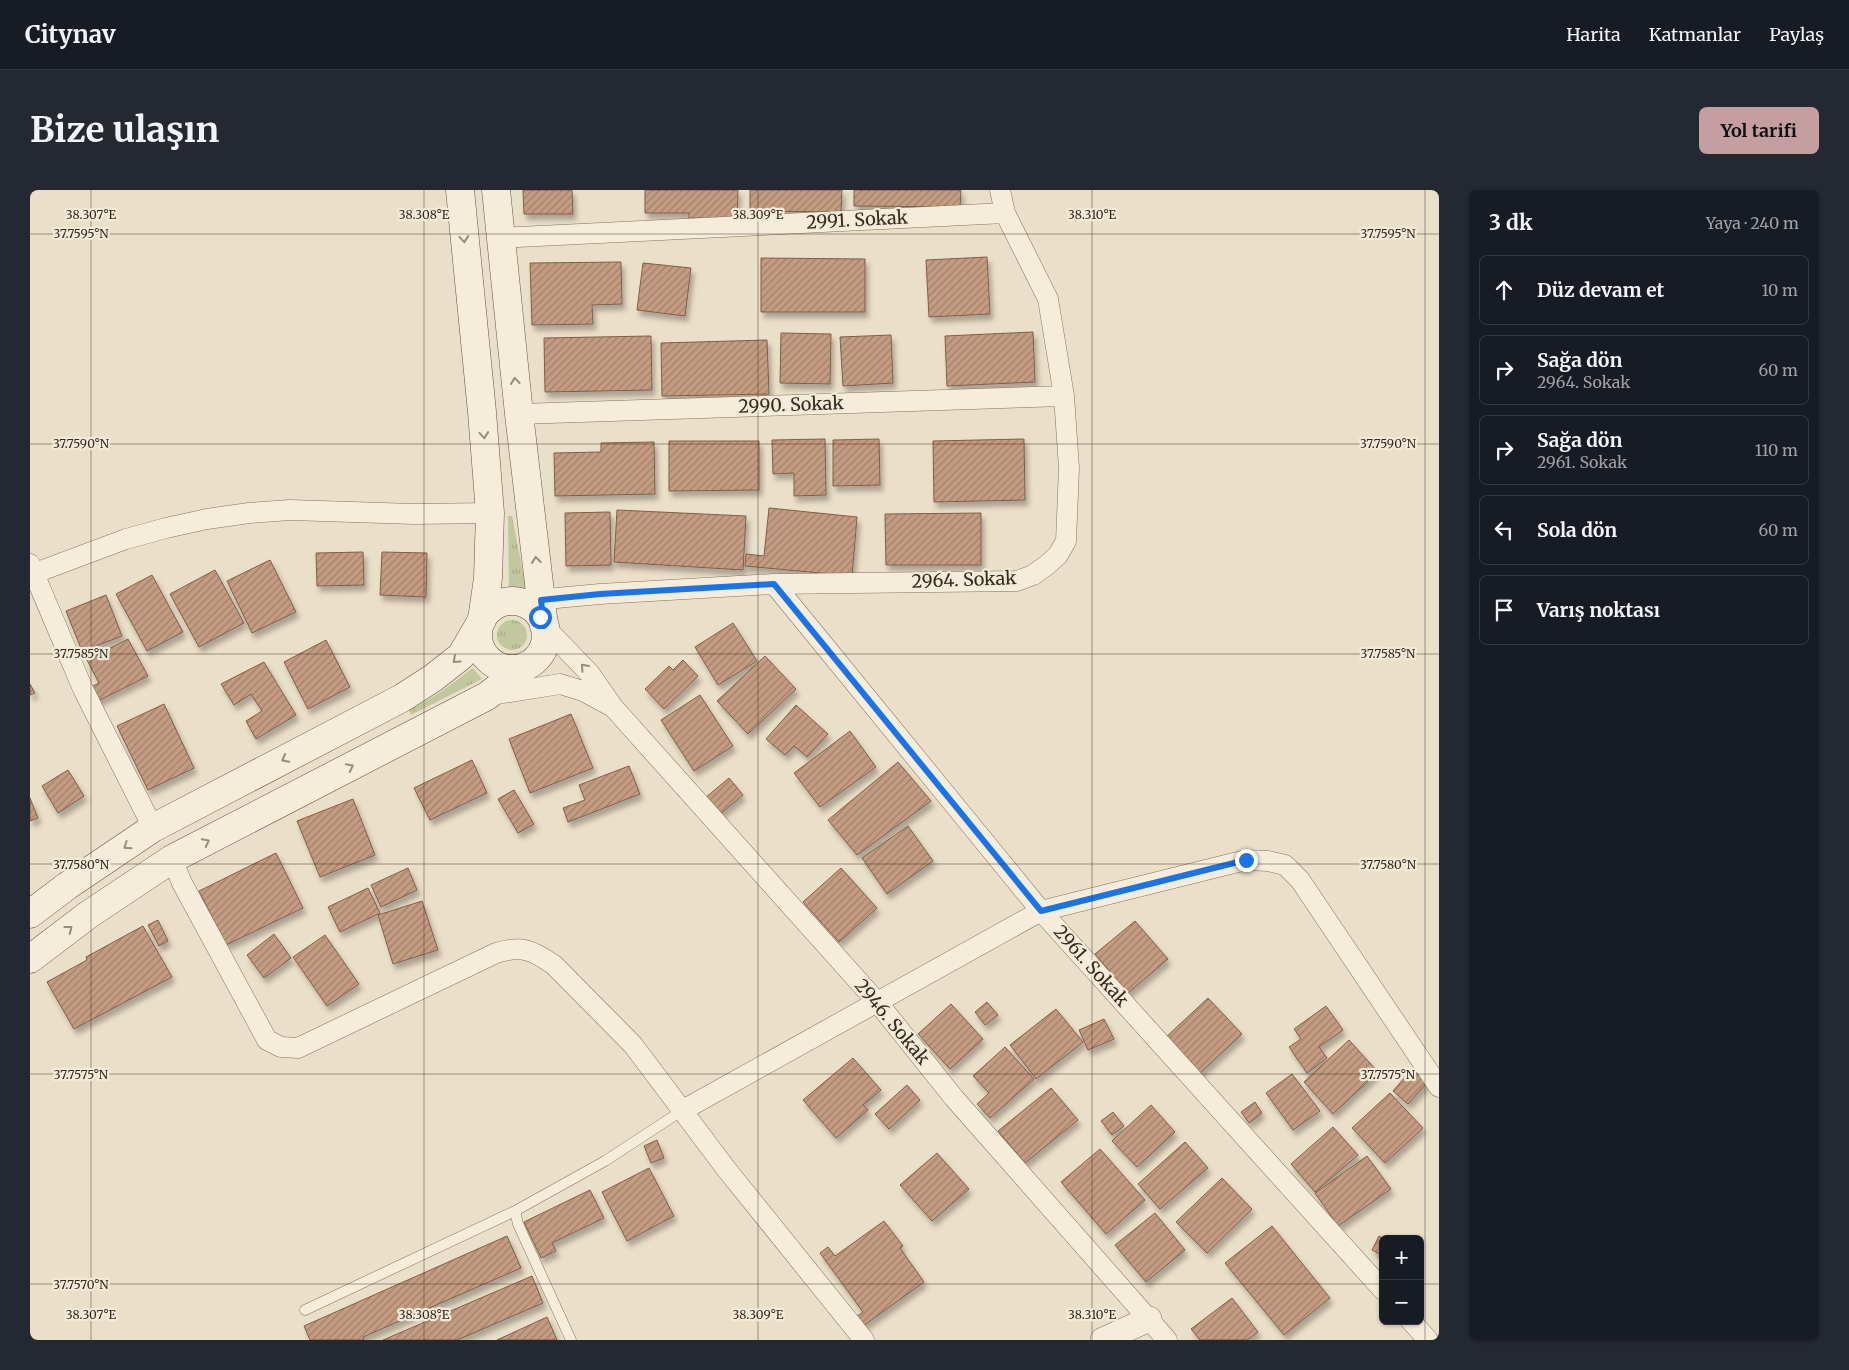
<!DOCTYPE html>
<html lang="tr">
<head>
<meta charset="utf-8">
<style>
	:root { --surface:#171b24; --page:#242831; --text:#f1f3f6; --muted:#9ea1a6; --line:#363941; --accent:#c49ea0 }
	body { margin:0; font-family:Merriweather,serif; background:var(--page); color:var(--text) }
	.controls { position:absolute; right:15px; bottom:15px; display:grid; overflow:hidden; border-radius:8px; box-shadow:0 1px 4px #0004 }
	.controls button { width:45px; height:45px; display:grid; place-items:center; padding:0; border:0; border-bottom:1px solid var(--line); background:var(--surface); color:var(--text); font:25px sans-serif }
	.stop { position:absolute; width:15px; height:15px; margin:-11px; border:4px solid #1a73e8; border-radius:50%; background:#fff }
	.stop.end { background:#1a73e8; border-color:#fff; box-shadow:0 1px 5px #0008 }
	.list { margin:0; padding:0; list-style:none }
	h2 { display:flex; justify-content:space-between; align-items:center; height:65px; margin:0; padding:0 20px; font-size:21px }
	h2 small { font-size:16px; font-weight:400; color:var(--muted) }
	.list li { display:grid; grid-template-columns:32px 1fr auto; gap:15px; align-items:center; box-sizing:border-box; height:70px; margin:0 10px 10px; padding:0 10px; border:1px solid var(--line); border-radius:8px }
	.list b { display:block; font-size:19px; white-space:nowrap }
	.list p { margin:0; font-size:16px; white-space:nowrap; color:var(--muted) }
	.list em { font-size:16px; font-style:normal; color:var(--muted) }
	.icon { flex:none; width:28px; height:28px; fill:none; stroke:currentColor; stroke-width:2; stroke-linecap:round; stroke-linejoin:round }
	.map { position:relative; flex:none; width:1409px; height:1150px; overflow:hidden; border-radius:8px }
	header { display:flex; align-items:center; gap:30px; box-sizing:border-box; height:70px; padding:0 25px; background:var(--surface); border-bottom:1px solid var(--line) }
	header strong { font-size:24px }
	nav { display:flex; gap:28px; margin-inline-start:auto; font-size:18px }
	.intro { display:flex; align-items:center; justify-content:space-between; box-sizing:border-box; height:120px; padding:0 30px }
	h1 { margin:0; font-size:35px }
	.button { padding:12px 22px; border-radius:8px; background:var(--accent); color:#111; font-size:18px; font-weight:700 }
	main { display:flex; gap:30px; padding:0 30px }
	aside { flex:1; background:var(--surface); border-radius:8px; box-shadow:0 1px 4px #0004 }
	.map>svg:first-child { display:block }
</style>
</head>
<body>
<header>
<strong>Citynav</strong>
<nav><a>Harita</a><a>Katmanlar</a><a>Paylaş</a></nav>
</header>
<div class="intro"><h1>Bize ulaşın</h1><a class="button">Yol tarifi</a></div>
<main>
<div class="map">
<svg width="1409" height="1150" viewBox="0 0 1409 1150">
	<defs>
		<pattern id="grass-tufts" width="24" height="20" patternUnits="userSpaceOnUse" patternTransform="scale(1.25)"><rect width="24" height="20" fill="#c3c79d"/><path d="M3 7l-1-3M5 7V3M7 7l1-3M15 17l-1-3M17 17v-4M19 17l1-3" fill="none" stroke="#a8ab87"/></pattern>
		<pattern id="building-hatch" width="6" height="6" patternUnits="userSpaceOnUse" patternTransform="scale(1.25)"><rect width="6" height="6" fill="#c49c82"/><path d="M-1 1l2-2M0 6l6-6M5 7l2-2" fill="none" stroke="#a07f6a"/></pattern>
		<filter id="shadow"><feDropShadow dx="3" dy="5.5" stdDeviation="2.5" flood-color="#0004"/></filter>
	</defs>
	<rect width="100%" height="100%" fill="#eadfc8"/>
	<path fill="url(#grass-tufts)" d="M 478,326 L 482,326 L 496,398 L 479,399 Z
		M467 445a15 15 0 1 1 30 0a15 15 0 1 1-30 0Z
		M 443,478 L 452,489 L 381,525 L 379,521 L 412,501 Z"/>
	<path fill="url(#building-hatch)" stroke="#805d47" filter="url(#shadow)" d="M 493,0 L 542,0 L 543,24 L 494,24 Z
		M 615,0 L 708,0 L 707,29 L 659,28 L 659,23 L 615,23 Z
		M 720,0 L 812,0 L 811,22 L 720,21 Z
		M 824,0 L 931,0 L 930,17 L 824,16 Z
		M 957,67 L 960,124 L 899,127 L 896,70 Z
		M 731,68 L 835,69 L 835,122 L 731,122 Z
		M 591,72 L 592,114 L 562,115 L 563,134 L 502,135 L 500,73 Z
		M 613,73 L 661,78 L 655,126 L 607,120 Z
		M 1003,142 L 1005,192 L 917,196 L 915,146 Z
		M 751,143 L 801,144 L 800,194 L 750,193 Z
		M 861,145 L 863,193 L 813,196 L 810,147 Z
		M 621,146 L 622,200 L 515,202 L 514,148 Z
		M 737,150 L 739,204 L 632,206 L 631,153 Z
		M 795,249 L 796,305 L 764,306 L 764,283 L 743,284 L 742,250 Z
		M 849,249 L 850,295 L 803,296 L 803,250 Z
		M 994,249 L 995,310 L 904,312 L 903,251 Z
		M 639,251 L 729,251 L 729,300 L 639,301 Z
		M 624,252 L 625,304 L 525,306 L 524,263 L 571,262 L 571,253 Z
		M 739,318 L 827,327 L 822,386 L 715,376 L 716,364 L 734,366 Z
		M 587,320 L 716,326 L 713,380 L 584,372 Z
		M 580,322 L 581,375 L 536,376 L 535,323 Z
		M 951,323 L 951,375 L 856,375 L 855,324 Z
		M 333,362 L 334,395 L 287,396 L 286,363 Z
		M 352,362 L 397,363 L 396,407 L 350,405 Z
		M 240,370 L 266,422 L 222,443 L 197,391 Z
		M 185,380 L 214,433 L 169,457 L 140,404 Z
		M 122,385 L 153,442 L 117,461 L 86,404 Z
		M 76,405 L 92,446 L 52,461 L 36,421 Z
		M 703,433 L 727,471 L 688,495 L 665,457 Z
		M 98,449 L 118,486 L 64,513 L 57,499 L 69,493 L 57,470 Z
		M 296,450 L 320,497 L 278,519 L 254,472 Z
		M 735,466 L 766,499 L 718,544 L 687,511 Z
		M 653,470 L 668,486 L 634,519 L 615,499 L 639,476 L 643,480 Z
		M 234,472 L 266,525 L 226,549 L 216,531 L 232,521 L 221,504 L 204,515 L 191,494 Z
		M 0,494 L 5,503 L 0,505 Z
		M 670,505 L 703,556 L 664,581 L 631,530 Z
		M 134,514 L 164,578 L 118,600 L 87,536 Z
		M 766,515 L 798,544 L 777,567 L 764,556 L 755,565 L 736,549 Z
		M 541,524 L 563,578 L 500,603 L 479,549 Z
		M 820,541 L 846,577 L 790,617 L 764,583 Z
		M 442,570 L 457,603 L 400,630 L 384,598 Z
		M 868,572 L 901,611 L 827,665 L 798,630 Z
		M 599,576 L 610,604 L 538,632 L 533,618 L 555,610 L 549,595 Z
		M 38,580 L 54,606 L 28,623 L 12,596 Z
		M 699,588 L 713,605 L 689,625 L 675,608 Z
		M 484,600 L 504,634 L 488,643 L 468,609 Z
		M 0,608 L 8,628 L 0,631 Z
		M 323,609 L 345,665 L 290,687 L 267,631 Z
		M 878,636 L 903,671 L 857,704 L 832,668 Z
		M 246,663 L 273,718 L 196,755 L 169,701 Z
		M 378,678 L 387,700 L 351,717 L 341,695 Z
		M 811,678 L 847,718 L 809,752 L 773,712 Z
		M 338,698 L 350,723 L 310,742 L 298,717 Z
		M 392,711 L 408,760 L 363,774 L 348,725 Z
		M 128,730 L 138,751 L 129,756 L 118,735 Z
		M 1105,731 L 1138,769 L 1098,803 L 1065,764 Z
		M 113,736 L 142,787 L 44,839 L 17,792 L 57,770 L 56,767 Z
		M 244,744 L 261,768 L 234,788 L 217,765 Z
		M 295,745 L 329,794 L 297,816 L 263,767 Z
		M 1178,808 L 1212,844 L 1169,884 L 1135,848 Z
		M 957,812 L 968,825 L 955,835 L 945,822 Z
		M 921,814 L 953,849 L 920,879 L 888,844 Z
		M 1296,816 L 1313,840 L 1289,857 L 1297,868 L 1277,883 L 1259,857 L 1271,849 L 1264,839 Z
		M 1026,819 L 1053,852 L 1006,889 L 980,855 Z
		M 1074,829 L 1084,849 L 1058,860 L 1049,840 Z
		M 1319,850 L 1348,882 L 1303,924 L 1274,892 Z
		M 975,857 L 1004,889 L 960,928 L 947,914 L 959,903 L 943,886 Z
		M 823,868 L 851,900 L 833,915 L 838,920 L 806,948 L 773,910 Z
		M 1382,879 L 1397,893 L 1378,914 L 1363,901 Z
		M 1262,884 L 1290,921 L 1263,940 L 1236,903 Z
		M 877,895 L 890,910 L 859,939 L 845,924 Z
		M 1021,898 L 1048,930 L 995,973 L 968,941 Z
		M 1360,903 L 1393,938 L 1355,973 L 1322,938 Z
		M 1225,912 L 1232,923 L 1219,933 L 1211,922 Z
		M 1121,915 L 1145,942 L 1107,977 L 1082,951 Z
		M 1083,922 L 1094,936 L 1082,945 L 1071,931 Z
		M 1303,937 L 1328,965 L 1285,1002 L 1261,974 Z
		M 627,950 L 634,968 L 621,973 L 614,956 Z
		M 1155,952 L 1178,978 L 1130,1019 L 1108,994 Z
		M 1070,959 L 1115,1010 L 1076,1044 L 1031,992 Z
		M 907,963 L 939,999 L 902,1031 L 870,995 Z
		M 1337,966 L 1361,999 L 1308,1036 L 1285,1003 Z
		M 619,978 L 644,1026 L 597,1051 L 572,1002 Z
		M 1192,988 L 1222,1019 L 1177,1063 L 1146,1032 Z
		M 560,1000 L 574,1028 L 522,1053 L 526,1061 L 511,1068 L 494,1032 Z
		M 1125,1023 L 1155,1060 L 1116,1092 L 1085,1055 Z
		M 854,1031 L 873,1056 L 870,1058 L 894,1092 L 833,1136 L 826,1127 L 833,1122 L 790,1063 L 798,1057 L 805,1066 Z
		M 1242,1036 L 1300,1108 L 1254,1145 L 1195,1073 Z
		M 477,1046 L 491,1078 L 333,1147 L 334,1150 L 280,1150 L 274,1136 Z
		M 1349,1046 L 1354,1049 L 1353,1066 L 1342,1060 Z
		M 502,1086 L 513,1113 L 427,1150 L 353,1150 Z
		M 1202,1108 L 1228,1142 L 1217,1150 L 1170,1150 L 1161,1139 Z
		M 517,1127 L 527,1150 L 467,1150 Z"/>
	<g fill="none" stroke-linecap="round" stroke-linejoin="round">
		<defs>
			<path id="service" d="M 485,1021 L 488,1034 L 541,1150
				M 275,1120 L 485,1021 L 575,971 L 653,920"/>
			<path id="minor" d="M 470,48 L 975,23
				M 489,224 L 1034,206
				M 0,374 L 53,499 L 123,638
				M 0,385 L 96,349 L 136,338 L 177,329 L 219,323 L 260,320 L 384,324 L 460,323
				M 744,394 L 1011,721 L 1353,1100
				M 483,412 L 570,404 L 744,394 L 987,391 L 1003,385 L 1017,375 L 1028,365 L 1036,351 L 1039,278 L 1034,206 L 1018,109 L 975,23 L 970,0
				M 514,436 L 560,484 L 583,517 L 848,813 L 924,908 L 1137,1150
				M 461,505 L 530,494 L 553,501 L 581,516
				M 142,669 L 152,693 L 237,850 L 251,857 L 268,858 L 466,763 C 492,755 502,760 524,775 L 603,855 L 697,980 L 834,1150
				M 653,920 L 1011,721 L 1216,670 L 1238,671 L 1255,675 L 1270,690 L 1409,897
				M 1381,1131 L 1398,1150"/>
			<path id="tertiary" d="M 1073,1150 L 1119,1129"/>
			<path id="secondary" d="M 466,0 L 489,224 L 514,436
				M448 445a34 34 0 1 1 68 0a34 34 0 1 1-68 0Z
				M 0,724 L 37,696 L 123,638 L 372,508 L 403,488 L 431,466 L 452,430 L 458,388 L 460,323 L 452,222 L 430,0
				M 0,769 L 58,725 L 142,669 L 457,506 L 497,475"/>
		</defs>
		<use href="#service" stroke="#84725f" stroke-width="11"/>
		<use href="#minor" stroke="#84725f" stroke-width="21"/>
		<use href="#tertiary" stroke="#84725f" stroke-width="26"/>
		<use href="#secondary" stroke="#665342" stroke-width="29"/>
		<use href="#service" stroke="#f5edda" stroke-width="10"/>
		<use href="#minor" stroke="#f5edda" stroke-width="20"/>
		<use href="#tertiary" stroke="#f5edda" stroke-width="25"/>
		<use href="#secondary" stroke="#f5edda" stroke-width="28"/>
	</g>
	<defs><path id="oneway-chevron" d="M-2-3.5L2.5 0L-2 3.5" fill="none" stroke-width="1.6" stroke-linecap="round" stroke-linejoin="round" transform="scale(1.25)"/></defs>
	<g stroke="#968c7e">
		<use href="#oneway-chevron" transform="translate(434 49) rotate(85)"/>
		<use href="#oneway-chevron" transform="translate(485 191) rotate(-96)"/>
		<use href="#oneway-chevron" transform="translate(454 245) rotate(85)"/>
		<use href="#oneway-chevron" transform="translate(506 370) rotate(-97)"/>
		<use href="#oneway-chevron" transform="translate(426 470) rotate(138)"/>
		<use href="#oneway-chevron" transform="translate(554 477) rotate(-132)"/>
		<use href="#oneway-chevron" transform="translate(255 569) rotate(152)"/>
		<use href="#oneway-chevron" transform="translate(320 577) rotate(-27)"/>
		<use href="#oneway-chevron" transform="translate(176 652) rotate(-27)"/>
		<use href="#oneway-chevron" transform="translate(97 656) rotate(146)"/>
		<use href="#oneway-chevron" transform="translate(39 739) rotate(-37)"/>
	</g>
	<g fill="none" stroke-linecap="round" stroke-linejoin="round">
		<path stroke="#1a73e8" stroke-width="6" d="M 510,427 L 514,436 L 511,410 L 570,404 L 744,394 L 1011,721 L 1216,670"/>
	</g>
	<path fill="none" stroke="#362b21" stroke-width="1" stroke-opacity="0.45" d="M 61,0 L 61,1150M 394,0 L 394,1150M 728,0 L 728,1150M 1062,0 L 1062,1150M 1395,0 L 1395,1150M 0,44 L 1409,44M 0,254 L 1409,254M 0,464 L 1409,464M 0,674 L 1409,674M 0,884 L 1409,884M 0,1094 L 1353,1094M 1390,1094 L 1409,1094"/>
	<g text-anchor="middle" stroke-width="4.5" stroke-linejoin="round" paint-order="stroke">
		<g font-size="18" fill="#362b21" stroke="#f2ead7">
			<text transform="translate(827 30) rotate(-3)" y="6">2991. Sokak</text>
			<text transform="translate(761 215) rotate(-2)" y="6">2990. Sokak</text>
			<text transform="translate(934 390) rotate(-2)" y="6">2964. Sokak</text>
			<text transform="translate(1061 776) rotate(48)" y="6">2961. Sokak</text>
			<text transform="translate(862 832) rotate(50)" y="6">2946. Sokak</text>
		</g>
	</g>
	<g font-size="12" text-anchor="middle" fill="#362b21" stroke="#f2ead7" stroke-width="4.5" stroke-linejoin="round" paint-order="stroke">
		<text x="61" y="29">38.307°E</text>
		<text x="394" y="29">38.308°E</text>
		<text x="728" y="29">38.309°E</text>
		<text x="1062" y="29">38.310°E</text>
		<text x="51" y="48">37.7595°N</text>
		<text x="1358" y="48">37.7595°N</text>
		<text x="51" y="258">37.7590°N</text>
		<text x="1358" y="258">37.7590°N</text>
		<text x="51" y="468">37.7585°N</text>
		<text x="1358" y="468">37.7585°N</text>
		<text x="51" y="679">37.7580°N</text>
		<text x="1358" y="679">37.7580°N</text>
		<text x="51" y="889">37.7575°N</text>
		<text x="1358" y="889">37.7575°N</text>
		<text x="51" y="1099">37.7570°N</text>
		<text x="61" y="1129">38.307°E</text>
		<text x="394" y="1129">38.308°E</text>
		<text x="728" y="1129">38.309°E</text>
		<text x="1062" y="1129">38.310°E</text>
	</g>
</svg>
<div class="controls">
<button>+</button>
<button>−</button>
</div>
<div class="stop" style="left:510px;top:427px"></div>
<div class="stop end" style="left:1216px;top:670px"></div>
</div>
<aside>
<h2>3 dk<small>Yaya · 240 m</small></h2>
<ul class="list">
<li><svg class="icon" aria-label="ahead" viewBox="0 0 24 24"><path d="M12 20V5M6 11l6-6 6 6"/></svg><div><b>Düz devam et</b></div><em>10 m</em></li>
<li><svg class="icon" aria-label="right" viewBox="0 0 24 24"><path d="M7 20v-9h11M14 6l5 5-5 5"/></svg><div><b>Sağa dön</b><p>2964. Sokak</p></div><em>60 m</em></li>
<li><svg class="icon" aria-label="right" viewBox="0 0 24 24"><path d="M7 20v-9h11M14 6l5 5-5 5"/></svg><div><b>Sağa dön</b><p>2961. Sokak</p></div><em>110 m</em></li>
<li><svg class="icon" aria-label="left" viewBox="0 0 24 24"><path d="M17 20v-9H6M10 6l-5 5 5 5"/></svg><div><b>Sola dön</b></div><em>60 m</em></li>
<li><svg class="icon" aria-label="arrive" viewBox="0 0 24 24"><path d="M6 21V4h12l-3 4 3 4H6"/></svg><div><b>Varış noktası</b></div></li>
</ul>
</aside>
</main>
</body>
</html>
